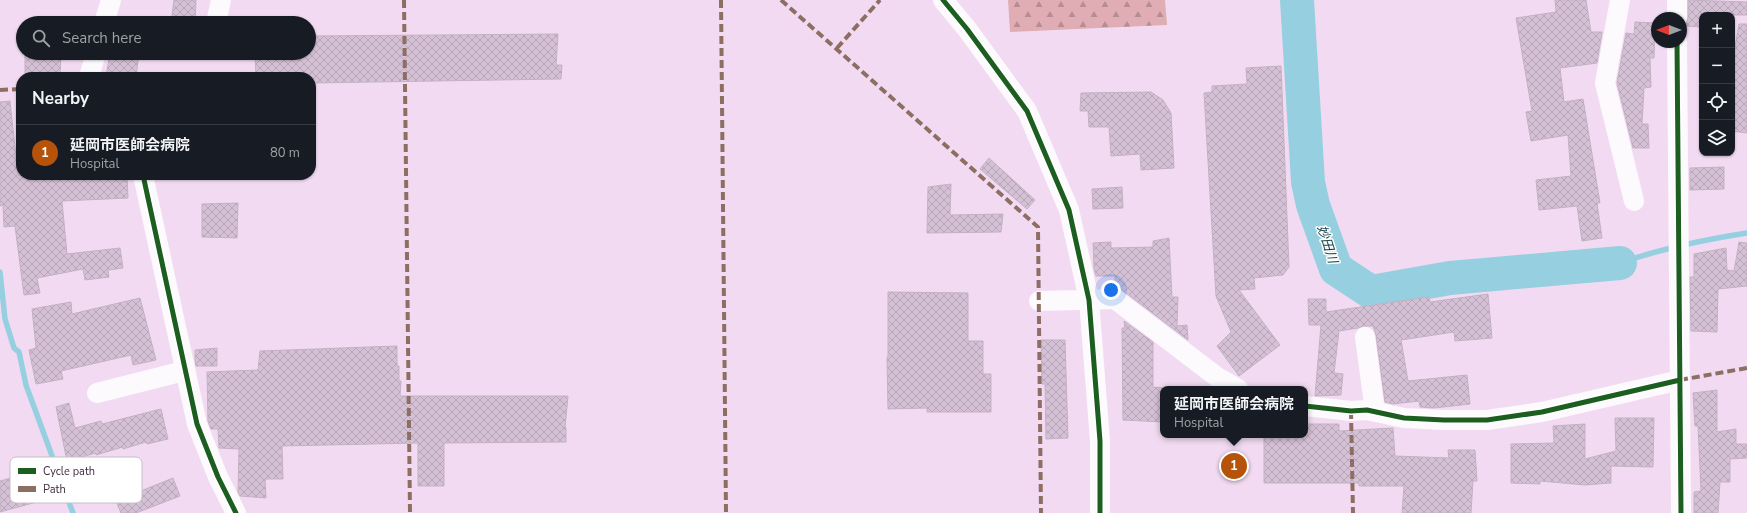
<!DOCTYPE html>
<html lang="en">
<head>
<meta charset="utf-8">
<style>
	:root { --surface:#171b24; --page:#242831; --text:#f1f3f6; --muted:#9ea1a6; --line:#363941; --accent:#b45309 }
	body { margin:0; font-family:"Nunito Sans","Noto Sans JP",sans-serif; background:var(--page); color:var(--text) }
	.controls { position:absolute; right:12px; top:12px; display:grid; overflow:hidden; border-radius:8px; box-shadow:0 1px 3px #0004 }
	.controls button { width:36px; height:36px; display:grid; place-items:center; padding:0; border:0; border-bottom:1px solid var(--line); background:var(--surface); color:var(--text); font:20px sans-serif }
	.compass { position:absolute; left:1651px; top:12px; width:36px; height:36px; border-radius:50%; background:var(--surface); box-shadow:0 1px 3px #0004; rotate:270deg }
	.you { position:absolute; left:1111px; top:290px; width:14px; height:14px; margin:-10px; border:3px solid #fff; border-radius:50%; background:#1a73e8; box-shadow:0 0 0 6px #1a73e833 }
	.badge { display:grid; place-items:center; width:26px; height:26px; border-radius:50%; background:var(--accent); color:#fff; font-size:13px; font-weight:700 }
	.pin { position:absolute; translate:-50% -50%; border:2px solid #fff; box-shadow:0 1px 4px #0006 }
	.popup { position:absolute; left:1160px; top:386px; width:148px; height:52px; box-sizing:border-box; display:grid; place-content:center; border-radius:8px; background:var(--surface); filter:drop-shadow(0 1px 3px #0005); font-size:13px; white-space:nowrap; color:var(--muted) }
	.popup b { font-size:15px; color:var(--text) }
	.popup::after { content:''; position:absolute; left:50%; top:100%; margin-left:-8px; border:8px solid transparent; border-top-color:var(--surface) }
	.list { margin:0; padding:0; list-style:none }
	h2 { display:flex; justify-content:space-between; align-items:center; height:52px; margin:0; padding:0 16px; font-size:17px }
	h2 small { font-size:13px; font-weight:400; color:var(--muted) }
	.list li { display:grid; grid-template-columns:26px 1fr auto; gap:12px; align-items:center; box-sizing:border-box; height:56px; padding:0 16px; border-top:1px solid var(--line) }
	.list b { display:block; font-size:15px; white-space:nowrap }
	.list p { margin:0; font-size:13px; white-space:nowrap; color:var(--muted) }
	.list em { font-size:13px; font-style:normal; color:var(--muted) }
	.icon { flex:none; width:22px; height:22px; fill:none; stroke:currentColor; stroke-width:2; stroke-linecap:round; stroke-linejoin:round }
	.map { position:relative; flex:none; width:1747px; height:513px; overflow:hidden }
	.search { position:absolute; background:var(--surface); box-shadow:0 1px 3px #0004; left:16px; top:16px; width:300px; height:44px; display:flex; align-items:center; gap:10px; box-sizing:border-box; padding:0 14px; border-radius:22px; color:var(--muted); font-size:15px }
	.panel { position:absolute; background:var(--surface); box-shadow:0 1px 3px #0004; left:16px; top:72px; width:300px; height:108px; border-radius:16px }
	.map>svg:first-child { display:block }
</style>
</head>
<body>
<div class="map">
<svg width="1747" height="513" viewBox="0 0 1747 513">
	<defs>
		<pattern id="forest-firs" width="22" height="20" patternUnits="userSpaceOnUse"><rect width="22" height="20" fill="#dfadb3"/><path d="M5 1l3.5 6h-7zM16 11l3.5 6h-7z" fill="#b68d93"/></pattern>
		<pattern id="building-cross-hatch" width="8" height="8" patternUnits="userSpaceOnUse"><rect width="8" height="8" fill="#d5c1d5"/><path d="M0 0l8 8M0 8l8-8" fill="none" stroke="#b8a6b8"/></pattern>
	</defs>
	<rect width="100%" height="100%" fill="#f2dbf2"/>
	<path fill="url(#forest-firs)" d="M 1008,0 L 1165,0 L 1167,25 L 1010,32 Z"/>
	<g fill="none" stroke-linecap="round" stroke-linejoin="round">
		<path stroke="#96d0e0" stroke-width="5.5" d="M 1620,263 C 1663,248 1702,240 1747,233
			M 0,272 L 5,319 L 14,348 L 19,352 L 26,385 L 73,513"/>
		<path stroke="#96d0e0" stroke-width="34" d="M 1297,0 L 1308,182 L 1313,205 L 1336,269 L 1371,292 L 1450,278 L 1620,263"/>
	</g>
	<path fill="url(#building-cross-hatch)" stroke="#c3b1c3" d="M 174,0 L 196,0 L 195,23 L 171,23 Z
		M 1555,0 L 1586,0 L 1591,32 L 1602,32 L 1597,63 L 1560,68 L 1564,102 L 1583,99 L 1600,203 L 1597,203 L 1602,238 L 1582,241 L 1577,206 L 1539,210 L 1536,180 L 1571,176 L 1568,135 L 1531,141 L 1526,112 L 1532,111 L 1516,18 L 1556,12 Z
		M 1688,0 L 1747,2 L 1747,15 L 1702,15 L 1702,27 L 1685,26 L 1688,18 Z
		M 1635,22 L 1655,23 L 1654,58 L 1650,58 L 1651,87 L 1644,88 L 1642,124 L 1648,124 L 1649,148 L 1633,148 L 1617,83 L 1626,33 L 1634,34 Z
		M 1739,24 L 1747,24 L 1747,133 L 1732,131 L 1732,64 Z
		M 558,34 L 556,65 L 562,65 L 561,79 L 311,83 L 311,77 L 256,77 L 255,54 L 309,53 L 309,36 Z
		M 25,53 L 61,53 L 60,75 L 25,74 Z
		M 110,53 L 139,53 L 136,77 L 106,77 Z
		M 1281,66 L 1289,267 L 1283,275 L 1254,278 L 1255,289 L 1239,290 L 1280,345 L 1239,376 L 1217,346 L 1231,332 L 1216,296 L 1204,93 L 1212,92 L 1212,86 L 1247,84 L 1246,68 Z
		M 1151,92 L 1163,100 L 1171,113 L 1174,168 L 1141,170 L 1140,154 L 1111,156 L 1109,127 L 1089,127 L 1088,111 L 1080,111 L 1081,93 Z
		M 10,101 L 18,175 L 127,175 L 128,198 L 62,201 L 67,254 L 120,248 L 123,268 L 108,270 L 109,277 L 85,280 L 83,269 L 37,278 L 40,293 L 24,295 L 15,226 L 4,227 L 3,205 L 0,206 L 0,102 Z
		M 989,158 L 1035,200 L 1027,209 L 980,169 Z
		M 1724,167 L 1724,189 L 1690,190 L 1690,168 Z
		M 951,184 L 950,215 L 1003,214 L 1001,232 L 927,233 L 928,187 Z
		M 1122,187 L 1123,208 L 1093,209 L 1092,189 Z
		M 238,203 L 237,238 L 202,237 L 202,204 Z
		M 1169,238 L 1172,297 L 1178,297 L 1177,326 L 1187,325 L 1188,340 L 1122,290 L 1115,288 L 1115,276 L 1096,276 L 1094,268 L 1093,243 L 1111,242 L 1111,248 L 1153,247 L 1153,241 Z
		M 1739,242 L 1747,243 L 1747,286 L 1718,289 L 1717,332 L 1691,331 L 1690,277 L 1694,277 L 1694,254 L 1726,248 L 1727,270 L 1734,271 Z
		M 888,292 L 968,293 L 968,341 L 983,341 L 983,374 L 991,374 L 991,412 L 927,412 L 927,408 L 888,409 L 887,357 L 888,357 Z
		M 1488,294 L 1492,338 L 1455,341 L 1454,332 L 1401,340 L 1408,381 L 1467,375 L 1470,404 L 1434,408 L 1420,407 L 1419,401 L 1393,404 L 1385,402 L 1376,335 L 1373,326 L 1363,326 L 1358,328 L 1339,331 L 1334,373 L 1343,374 L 1341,395 L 1315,396 L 1321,325 L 1309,325 L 1308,299 L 1326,299 L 1326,312 L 1429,297 L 1430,302 Z
		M 140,298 L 156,360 L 133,365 L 131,355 L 61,371 L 63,379 L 36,384 L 29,350 L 36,348 L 32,309 L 71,302 L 72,314 Z
		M 1124,321 L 1153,342 L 1153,387 L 1163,388 L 1163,422 L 1123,420 L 1122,328 L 1125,328 Z
		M 1041,340 L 1065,340 L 1068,438 L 1046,439 L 1045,384 L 1042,384 Z
		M 397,346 L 397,366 L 399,366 L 399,381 L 401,381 L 400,396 L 568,396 L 565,428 L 566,428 L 566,442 L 444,443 L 444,486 L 418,486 L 418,443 L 282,446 L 283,479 L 265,479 L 266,498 L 240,496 L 238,492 L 239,449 L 219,448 L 218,429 L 211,429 L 208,421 L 207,372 L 258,370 L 260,351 Z
		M 217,348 L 217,366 L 196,366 L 195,358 L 195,350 Z
		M 1717,390 L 1717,432 L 1736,429 L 1736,444 L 1747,444 L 1747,458 L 1730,459 L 1730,482 L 1720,482 L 1718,513 L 1694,513 L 1694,492 L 1701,491 L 1698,426 L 1695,426 L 1693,393 Z
		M 69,403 L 75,428 L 101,421 L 102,424 L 161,409 L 168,439 L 147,444 L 146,442 L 123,449 L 123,447 L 96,455 L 96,453 L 67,461 L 56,407 Z
		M 1615,418 L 1654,418 L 1653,467 L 1611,466 L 1611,483 L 1585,485 L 1540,481 L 1540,484 L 1511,483 L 1511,444 L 1554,443 L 1553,426 L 1585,424 L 1585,459 L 1616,451 Z
		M 1305,424 L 1339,424 L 1339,431 L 1393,428 L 1395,456 L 1449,458 L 1448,450 L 1475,450 L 1477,481 L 1473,481 L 1471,513 L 1402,513 L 1404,486 L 1359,486 L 1359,483 L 1264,483 L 1264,435 L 1305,435 Z
		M 44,469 L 51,498 L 0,512 L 0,481 Z
		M 173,478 L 180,496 L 136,513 L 121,513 L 116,501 Z"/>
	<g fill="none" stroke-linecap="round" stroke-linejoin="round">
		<path stroke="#fdfafd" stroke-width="20" d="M 943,0 L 967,29 L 1027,111 L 1069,210 L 1089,300 L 1100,441 L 1100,513
			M 1620,0 L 1605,83 L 1634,201
			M 1677,0 L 1677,18
			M 104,23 L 111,0
			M 216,23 L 221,0
			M 1677,42 L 1681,513
			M 89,77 L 96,53
			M 143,175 L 197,424 L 218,477 L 236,513
			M 1039,301 L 1115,299 L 1217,377 L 1238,389
			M 1365,337 L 1375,412
			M 97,393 L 184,371
			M 1305,406 L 1351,411 L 1367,410 L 1404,418 L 1444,420 L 1487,420 L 1542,412 L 1680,380"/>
		<path stroke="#8d6e63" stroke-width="4" stroke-dasharray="8 4" stroke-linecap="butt" d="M 404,0 L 410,513
			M 721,0 L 726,513
			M 781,0 L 1038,227 L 1041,513
			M 837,48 L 880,0
			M 0,90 L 21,89
			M 1680,380 L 1747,368
			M 1351,411 L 1353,513"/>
		<defs>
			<path id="cycleway" d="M 943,0 L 967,29 L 1027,111 L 1069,210 L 1089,300 L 1100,441 L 1100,513
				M 1677,42 L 1681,513
				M 143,175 L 197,424 L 218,477 L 236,513
				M 1305,406 L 1351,411 L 1367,410 L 1404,418 L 1444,420 L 1487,420 L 1542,412 L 1680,380"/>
		</defs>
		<use href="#cycleway" stroke="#fff" stroke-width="8"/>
		<use href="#cycleway" stroke="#1b5e20" stroke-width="5"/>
	</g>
	<g text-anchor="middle" stroke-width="3" stroke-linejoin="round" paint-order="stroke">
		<g font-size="13" font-style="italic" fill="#0e3b41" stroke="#fff">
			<text transform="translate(1328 244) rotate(72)" y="5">妙田川</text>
		</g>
	</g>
	<rect x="10" y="457" width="132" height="46" rx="6" fill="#fff" stroke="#c5c0c5" stroke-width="1"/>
	<rect x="18" y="468" width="18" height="6" fill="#1b5e20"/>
	<rect x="18" y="486" width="18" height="6" fill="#8d6e63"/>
	<g font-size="11" fill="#3f2e3f">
		<text x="43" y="475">Cycle path</text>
		<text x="43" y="493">Path</text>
	</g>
</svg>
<div class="controls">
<button>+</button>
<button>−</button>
<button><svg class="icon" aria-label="locate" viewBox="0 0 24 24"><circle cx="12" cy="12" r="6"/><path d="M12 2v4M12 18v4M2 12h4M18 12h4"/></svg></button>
<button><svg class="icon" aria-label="layers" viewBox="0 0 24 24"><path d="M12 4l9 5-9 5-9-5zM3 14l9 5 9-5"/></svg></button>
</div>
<svg class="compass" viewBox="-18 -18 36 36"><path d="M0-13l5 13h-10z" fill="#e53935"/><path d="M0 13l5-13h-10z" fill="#9ea1a6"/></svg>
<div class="you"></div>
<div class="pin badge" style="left:1234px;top:466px">1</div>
<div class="popup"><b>延岡市医師会病院</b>Hospital</div>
<div class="search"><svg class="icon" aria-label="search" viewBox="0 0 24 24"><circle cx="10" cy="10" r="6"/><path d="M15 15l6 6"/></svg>Search here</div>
<section class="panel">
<h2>Nearby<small></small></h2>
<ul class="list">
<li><span class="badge">1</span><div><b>延岡市医師会病院</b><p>Hospital</p></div><em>80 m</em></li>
</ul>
</section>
</div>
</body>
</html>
